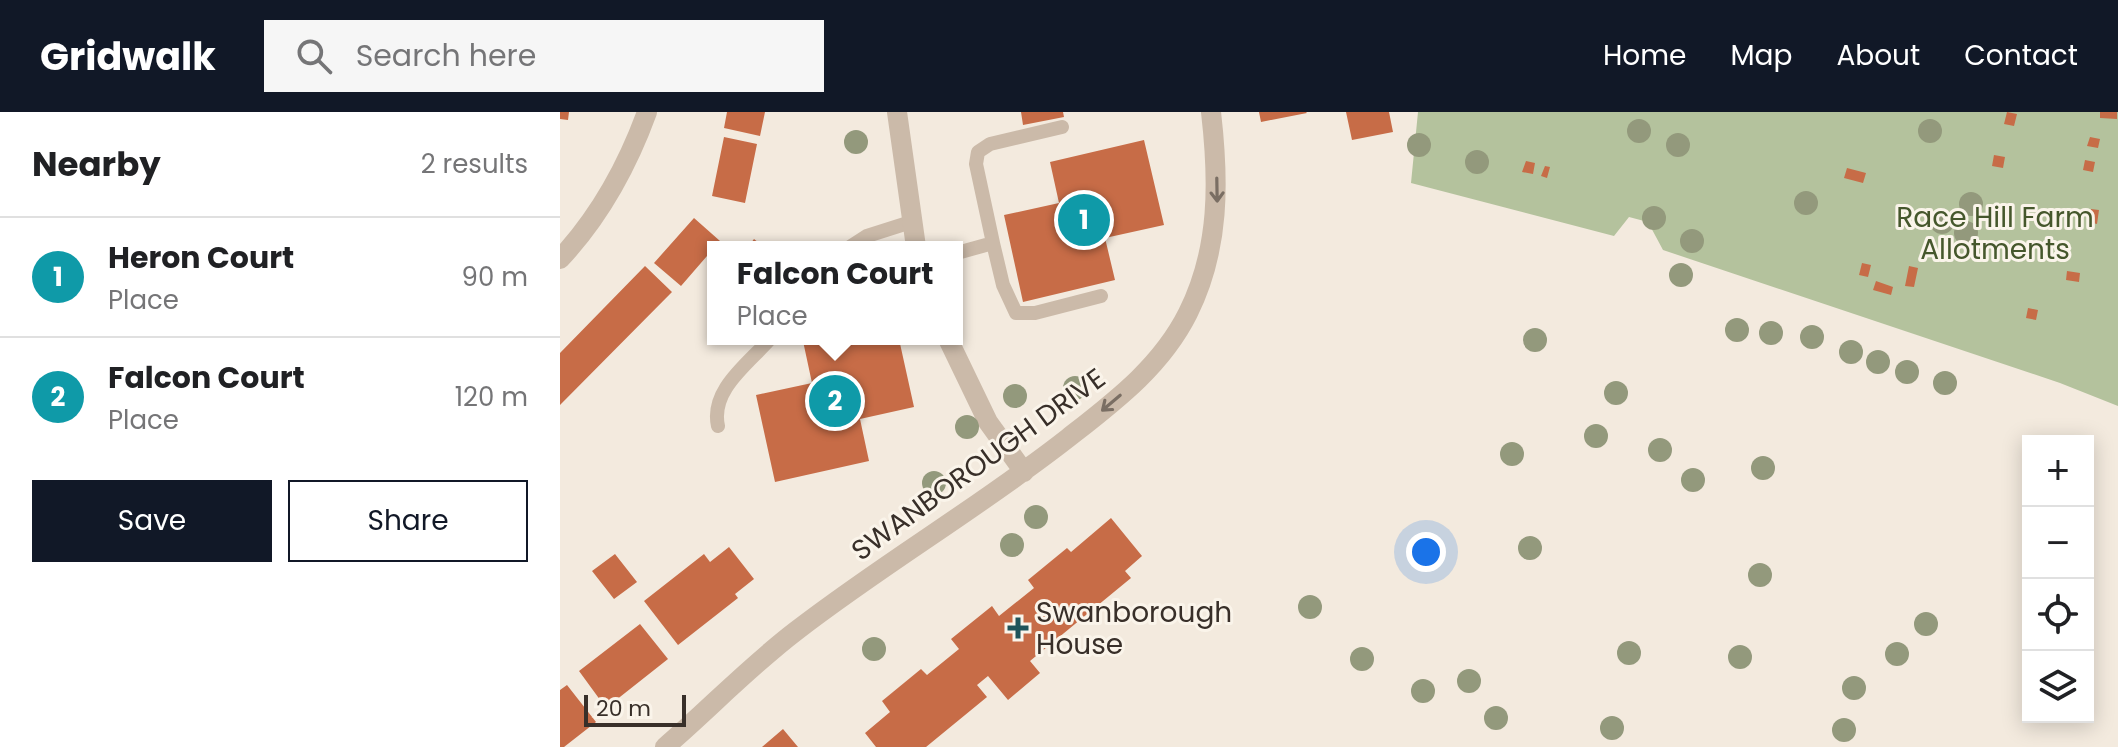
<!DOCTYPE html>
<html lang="en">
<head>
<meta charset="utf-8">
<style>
	:root { --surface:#fff; --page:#f6f6f6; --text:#202124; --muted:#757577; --line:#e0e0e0; --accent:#111827 }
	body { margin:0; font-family:Poppins,sans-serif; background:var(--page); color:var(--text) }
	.controls { position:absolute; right:24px; bottom:24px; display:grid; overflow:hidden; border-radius:0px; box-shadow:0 4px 20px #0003 }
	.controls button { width:72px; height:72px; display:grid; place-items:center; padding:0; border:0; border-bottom:2px solid var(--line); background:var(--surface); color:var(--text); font:40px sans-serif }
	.scale { position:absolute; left:24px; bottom:20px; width:102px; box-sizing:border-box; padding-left:8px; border:4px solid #382f29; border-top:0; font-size:22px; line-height:28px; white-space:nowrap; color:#382f29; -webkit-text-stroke:6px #faf4ea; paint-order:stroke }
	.you { position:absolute; left:866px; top:440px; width:28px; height:28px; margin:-20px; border:6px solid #fff; border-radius:50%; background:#1a73e8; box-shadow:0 0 0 12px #1a73e833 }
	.badge { display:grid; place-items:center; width:52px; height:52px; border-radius:50%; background:var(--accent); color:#fff; font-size:26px; font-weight:700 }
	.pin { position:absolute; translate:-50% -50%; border:4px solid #fff; box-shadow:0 2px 8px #0006 }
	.popup { position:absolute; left:147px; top:129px; width:256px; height:104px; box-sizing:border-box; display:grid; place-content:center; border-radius:0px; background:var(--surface); filter:drop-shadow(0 2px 6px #0005); font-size:26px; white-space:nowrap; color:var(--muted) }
	.popup b { font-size:30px; color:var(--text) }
	.popup::after { content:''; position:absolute; left:50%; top:100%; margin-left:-16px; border:16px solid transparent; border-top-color:var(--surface) }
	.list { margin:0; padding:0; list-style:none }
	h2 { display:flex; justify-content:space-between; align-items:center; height:104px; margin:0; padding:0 32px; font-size:34px }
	h2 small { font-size:26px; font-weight:400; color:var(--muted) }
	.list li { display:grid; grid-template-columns:52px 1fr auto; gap:24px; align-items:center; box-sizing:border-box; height:120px; padding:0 32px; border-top:2px solid var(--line) }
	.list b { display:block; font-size:30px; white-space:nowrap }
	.list p { margin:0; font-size:26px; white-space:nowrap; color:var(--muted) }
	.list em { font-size:26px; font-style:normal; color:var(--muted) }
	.actions { display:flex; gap:16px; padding:24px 32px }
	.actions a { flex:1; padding:18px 0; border:2px solid var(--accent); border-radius:0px; text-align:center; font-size:28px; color:var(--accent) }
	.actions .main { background:var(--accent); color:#fff }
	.icon { flex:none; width:44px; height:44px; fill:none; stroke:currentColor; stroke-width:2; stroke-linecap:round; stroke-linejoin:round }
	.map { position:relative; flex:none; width:1558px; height:635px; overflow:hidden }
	header { display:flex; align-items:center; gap:48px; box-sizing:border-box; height:112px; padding:0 40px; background:var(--accent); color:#fff }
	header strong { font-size:38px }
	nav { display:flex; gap:44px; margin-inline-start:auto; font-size:28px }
	.search { width:560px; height:72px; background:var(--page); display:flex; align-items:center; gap:20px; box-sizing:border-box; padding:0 28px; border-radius:0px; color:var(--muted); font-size:30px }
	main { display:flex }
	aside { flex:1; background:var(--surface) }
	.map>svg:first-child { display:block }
</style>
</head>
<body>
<header>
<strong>Gridwalk</strong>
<div class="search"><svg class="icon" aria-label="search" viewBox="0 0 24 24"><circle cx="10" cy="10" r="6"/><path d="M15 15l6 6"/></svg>Search here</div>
<nav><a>Home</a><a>Map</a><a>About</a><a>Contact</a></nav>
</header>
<main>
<aside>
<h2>Nearby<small>2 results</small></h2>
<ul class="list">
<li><span class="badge" style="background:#0f9aa8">1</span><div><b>Heron Court</b><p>Place</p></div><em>90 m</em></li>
<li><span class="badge" style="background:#0f9aa8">2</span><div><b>Falcon Court</b><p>Place</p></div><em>120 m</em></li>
</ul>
<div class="actions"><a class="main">Save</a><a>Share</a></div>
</aside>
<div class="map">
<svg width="1558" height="635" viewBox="0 0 1558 635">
	<rect width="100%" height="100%" fill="#f3eade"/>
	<path fill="#b4c29d" d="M 858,0 L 1558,0 L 1558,294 L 1500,271 L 1103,138 L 1088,110 L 1069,105 L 1054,124 L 851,71 Z"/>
	<path fill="#c76c47" d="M 0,0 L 9,0 L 8,8 L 0,7 Z
		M 167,0 L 205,0 L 200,24 L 164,16 Z
		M 461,0 L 503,0 L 504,5 L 463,13 Z
		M 699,0 L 746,0 L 747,1 L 701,10 Z
		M 786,0 L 829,0 L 833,20 L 792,28 Z
		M 1447,0 L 1457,2 L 1454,14 L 1444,12 Z
		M 1540,0 L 1557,0 L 1557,7 L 1540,6 Z
		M 164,25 L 197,32 L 185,91 L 152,84 Z
		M 1530,25 L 1540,27 L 1538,36 L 1527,34 Z
		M 584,28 L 604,113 L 545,126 L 555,168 L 463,190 L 444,103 L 499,91 L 490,50 Z
		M 1434,43 L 1445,45 L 1443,56 L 1432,54 Z
		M 1525,48 L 1535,50 L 1533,60 L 1523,58 Z
		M 966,49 L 975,51 L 973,62 L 962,60 Z
		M 985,54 L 990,55 L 987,66 L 981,64 Z
		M 1287,56 L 1306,61 L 1303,71 L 1284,66 Z
		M 1531,97 L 1539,98 L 1537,112 L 1528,110 Z
		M 134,106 L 160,129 L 121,174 L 94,151 Z
		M 194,127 L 204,135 L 188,135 Z
		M 1302,151 L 1311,153 L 1308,165 L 1299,163 Z
		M 85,154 L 112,180 L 0,293 L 0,241 Z
		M 1349,154 L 1358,156 L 1354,175 L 1345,174 Z
		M 1507,159 L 1520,161 L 1519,170 L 1506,168 Z
		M 1316,169 L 1333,175 L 1331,183 L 1313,178 Z
		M 1468,196 L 1478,198 L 1476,208 L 1466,206 Z
		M 252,227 L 339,227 L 354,295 L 300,307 L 309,349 L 215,370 L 196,283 L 252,271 L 243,229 Z
		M 551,406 L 582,444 L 565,459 L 571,466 L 470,549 L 480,561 L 448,588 L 428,564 L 417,573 L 427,585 L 366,635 L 316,635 L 305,621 L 330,600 L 322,589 L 361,557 L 367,563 L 399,537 L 391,527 L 432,494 L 439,504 L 474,476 L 468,468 L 507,436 L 511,440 Z
		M 169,435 L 194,467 L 175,482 L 178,486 L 118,533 L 84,489 L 144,442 L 150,450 Z
		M 55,442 L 77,470 L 54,487 L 32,459 Z
		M 80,512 L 108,547 L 46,596 L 19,559 Z
		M 7,573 L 36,610 L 4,635 L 0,635 L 0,578 Z
		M 223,617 L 238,635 L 202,635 Z"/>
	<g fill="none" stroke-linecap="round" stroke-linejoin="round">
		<path stroke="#cbbaa9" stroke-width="14" d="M 433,131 L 443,173 L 456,201 L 475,201 L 541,184
			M 290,135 L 307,124 L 351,110
			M 397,141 L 433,131 L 416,52 L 418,40 L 430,32 L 502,15
			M 158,314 C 150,278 188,252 210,227"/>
		<path stroke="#cbbaa9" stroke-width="20" d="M 337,0 L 356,135
			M 0,147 C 40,104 67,55 87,0
			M 388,227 L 428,310 L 464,360
			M 105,635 C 149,597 190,554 236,519 C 324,451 420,395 508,326 C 554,290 601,255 628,201 C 660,137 659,69 651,0"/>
	</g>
	<g fill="#93997c">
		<circle cx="1079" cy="19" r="12"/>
		<circle cx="1370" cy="19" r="12"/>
		<circle cx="296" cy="30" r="12"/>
		<circle cx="859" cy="33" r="12"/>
		<circle cx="1118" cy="33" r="12"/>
		<circle cx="917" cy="50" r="12"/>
		<circle cx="1246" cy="91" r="12"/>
		<circle cx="1411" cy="92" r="12"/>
		<circle cx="1094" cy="106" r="12"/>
		<circle cx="1382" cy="110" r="12"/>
		<circle cx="1406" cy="121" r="12"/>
		<circle cx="1132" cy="129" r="12"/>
		<circle cx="1121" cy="163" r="12"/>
		<circle cx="1177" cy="218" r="12"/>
		<circle cx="1211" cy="221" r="12"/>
		<circle cx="1252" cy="225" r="12"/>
		<circle cx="975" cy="228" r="12"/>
		<circle cx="1291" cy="240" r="12"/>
		<circle cx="1318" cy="250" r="12"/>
		<circle cx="1347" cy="260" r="12"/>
		<circle cx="1385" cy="271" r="12"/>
		<circle cx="515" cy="276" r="12"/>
		<circle cx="1056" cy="281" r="12"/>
		<circle cx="455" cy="284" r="12"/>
		<circle cx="407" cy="315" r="12"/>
		<circle cx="1036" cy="324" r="12"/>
		<circle cx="1100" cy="338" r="12"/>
		<circle cx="952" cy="342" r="12"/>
		<circle cx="1203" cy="356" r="12"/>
		<circle cx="1133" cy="368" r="12"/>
		<circle cx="374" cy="371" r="12"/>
		<circle cx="476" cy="405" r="12"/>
		<circle cx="452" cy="433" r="12"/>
		<circle cx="970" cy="436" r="12"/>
		<circle cx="1200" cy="463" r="12"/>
		<circle cx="750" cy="495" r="12"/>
		<circle cx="1366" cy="512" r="12"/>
		<circle cx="314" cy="537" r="12"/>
		<circle cx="1069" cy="541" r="12"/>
		<circle cx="1337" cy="542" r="12"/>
		<circle cx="1180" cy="545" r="12"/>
		<circle cx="802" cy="547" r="12"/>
		<circle cx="909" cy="569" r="12"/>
		<circle cx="1294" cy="576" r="12"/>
		<circle cx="863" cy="579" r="12"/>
		<circle cx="936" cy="606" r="12"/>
		<circle cx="1052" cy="616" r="12"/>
		<circle cx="1284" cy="618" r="12"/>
	</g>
	<defs><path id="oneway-shaft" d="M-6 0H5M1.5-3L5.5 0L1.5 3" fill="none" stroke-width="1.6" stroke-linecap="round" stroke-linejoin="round" transform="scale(2)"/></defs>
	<g stroke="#7a6e63">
		<use href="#oneway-shaft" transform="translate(657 78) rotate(89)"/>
		<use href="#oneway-shaft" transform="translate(551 291) rotate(140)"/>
	</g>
	<path fill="#1e545b" stroke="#faf4ea" stroke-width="3" d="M454 504h8v8h8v8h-8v8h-8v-8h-8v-8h8z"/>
	<g text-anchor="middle" stroke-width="6" stroke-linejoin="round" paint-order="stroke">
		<g font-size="28" fill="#45572c" stroke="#faf4ea">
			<text x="1435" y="115">Race Hill Farm<tspan x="1435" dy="32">Allotments</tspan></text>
		</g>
		<g font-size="28" fill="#382f29" stroke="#faf4ea">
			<text transform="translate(418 352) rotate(-36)" y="10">SWANBOROUGH DRIVE</text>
		</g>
		<g font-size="28" fill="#382f29" stroke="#faf4ea" text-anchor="start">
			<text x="476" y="510">Swanborough<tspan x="476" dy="32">House</tspan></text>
		</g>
	</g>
</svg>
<div class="controls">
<button>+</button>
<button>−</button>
<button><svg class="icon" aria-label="locate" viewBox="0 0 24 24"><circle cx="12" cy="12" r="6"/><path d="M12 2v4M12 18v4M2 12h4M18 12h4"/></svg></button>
<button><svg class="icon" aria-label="layers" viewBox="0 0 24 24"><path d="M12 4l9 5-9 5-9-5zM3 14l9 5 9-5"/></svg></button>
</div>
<div class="scale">20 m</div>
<div class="you"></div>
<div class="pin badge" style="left:524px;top:108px;background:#0f9aa8">1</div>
<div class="pin badge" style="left:275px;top:289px;background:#0f9aa8">2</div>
<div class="popup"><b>Falcon Court</b>Place</div>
</div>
</main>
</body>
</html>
